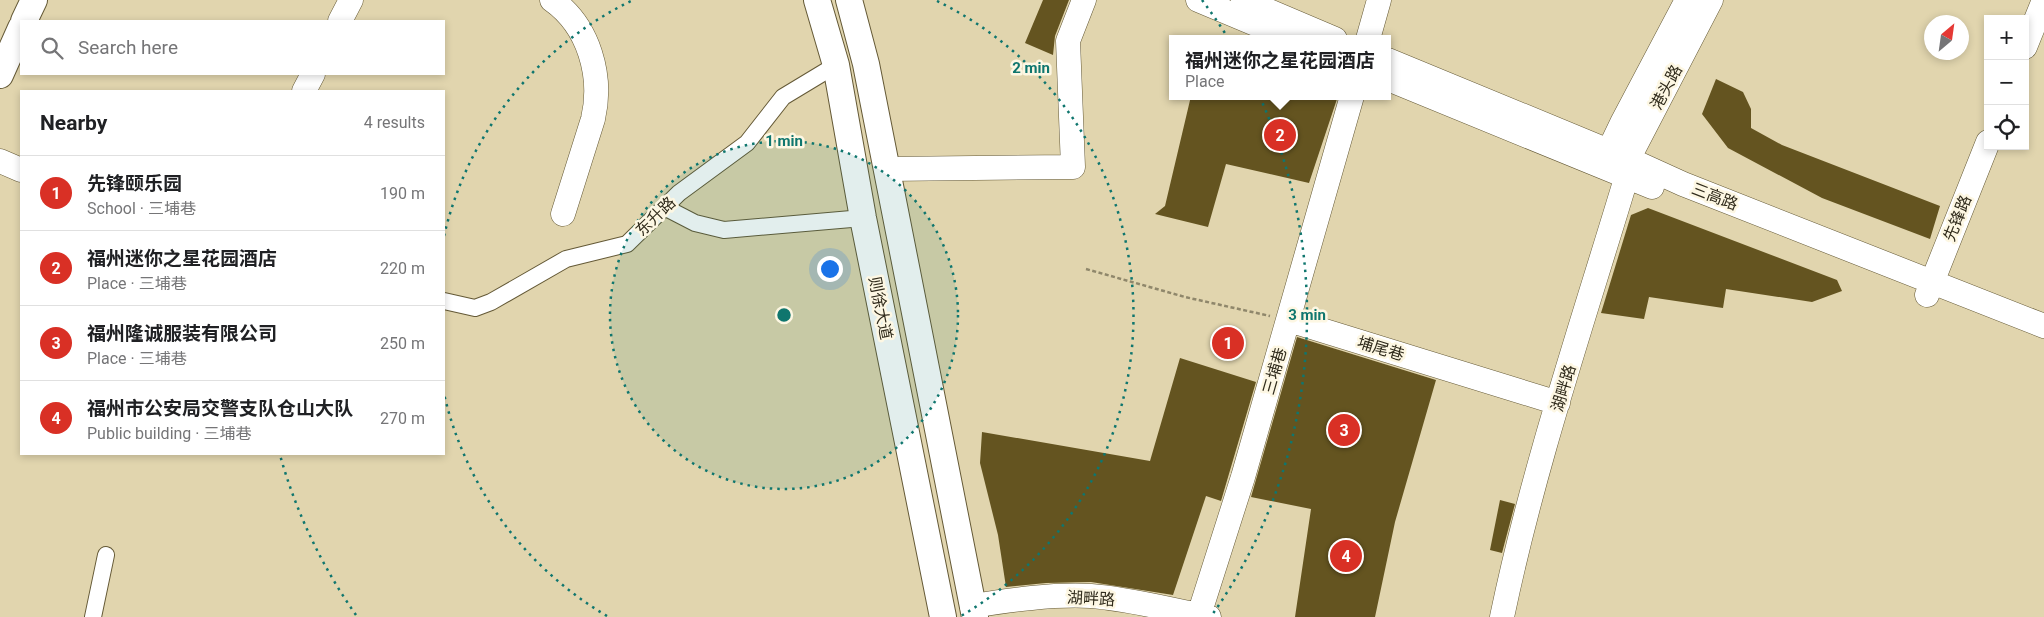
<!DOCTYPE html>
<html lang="en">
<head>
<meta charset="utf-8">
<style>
	:root { --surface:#fff; --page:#f2f2f2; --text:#202124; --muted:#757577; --line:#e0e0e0; --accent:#d93025 }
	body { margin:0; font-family:Roboto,"Noto Sans SC",sans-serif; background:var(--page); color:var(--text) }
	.controls { position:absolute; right:15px; top:15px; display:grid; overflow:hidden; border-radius:0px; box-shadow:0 2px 8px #0003 }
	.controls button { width:45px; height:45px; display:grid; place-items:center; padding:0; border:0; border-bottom:1px solid var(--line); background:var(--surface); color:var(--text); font:25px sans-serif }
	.compass { position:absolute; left:1924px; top:15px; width:45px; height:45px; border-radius:50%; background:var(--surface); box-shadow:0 2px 8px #0003; rotate:29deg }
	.you { position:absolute; left:829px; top:268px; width:18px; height:18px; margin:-12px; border:4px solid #fff; border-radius:50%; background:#1a73e8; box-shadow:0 0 0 8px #1a73e833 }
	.badge { display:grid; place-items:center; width:32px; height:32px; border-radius:50%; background:var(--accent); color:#fff; font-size:16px; font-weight:700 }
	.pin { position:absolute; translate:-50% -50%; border:2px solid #fff; box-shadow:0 1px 5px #0006 }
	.popup { position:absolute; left:1169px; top:35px; width:222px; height:65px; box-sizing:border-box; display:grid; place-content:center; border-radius:0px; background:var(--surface); filter:drop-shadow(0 1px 4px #0005); font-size:16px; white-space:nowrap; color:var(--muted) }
	.popup b { font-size:19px; color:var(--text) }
	.popup::after { content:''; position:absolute; left:50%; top:100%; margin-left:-10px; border:10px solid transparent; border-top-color:var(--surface) }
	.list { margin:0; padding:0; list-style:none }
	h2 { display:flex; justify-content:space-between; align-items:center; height:65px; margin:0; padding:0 20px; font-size:21px }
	h2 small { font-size:16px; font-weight:400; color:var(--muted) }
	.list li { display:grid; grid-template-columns:32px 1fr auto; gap:15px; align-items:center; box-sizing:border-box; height:75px; padding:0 20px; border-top:1px solid var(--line) }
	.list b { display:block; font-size:19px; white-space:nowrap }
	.list p { margin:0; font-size:16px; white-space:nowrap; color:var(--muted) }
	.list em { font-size:16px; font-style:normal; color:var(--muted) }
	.icon { flex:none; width:28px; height:28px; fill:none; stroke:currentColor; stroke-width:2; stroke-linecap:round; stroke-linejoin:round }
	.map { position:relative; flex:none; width:2044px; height:617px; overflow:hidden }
	.search { position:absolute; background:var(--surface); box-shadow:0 2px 8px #0003; left:20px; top:20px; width:425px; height:55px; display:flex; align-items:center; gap:12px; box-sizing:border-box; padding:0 18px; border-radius:0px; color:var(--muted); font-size:19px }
	.panel { position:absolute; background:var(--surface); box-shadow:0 2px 8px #0003; left:20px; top:90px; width:425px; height:365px; border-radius:0px }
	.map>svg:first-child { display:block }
</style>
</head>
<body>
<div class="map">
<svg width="2044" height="617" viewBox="0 0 2044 617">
	<rect width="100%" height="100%" fill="#e1d5ae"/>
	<path fill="#645420" d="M 1043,0 L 1069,0 L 1055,36 L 1053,55 L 1025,43 Z
		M 1716,79 L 1743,92 L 1751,109 L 1751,128 L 1782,145 L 1940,206 L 1930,239 L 1822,198 L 1728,148 L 1702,114 Z
		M 1191,96 L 1338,96 L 1309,183 L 1226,164 L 1208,227 L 1155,214 L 1165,206 Z
		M 1648,208 L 1837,280 L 1842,291 L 1812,302 L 1726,289 L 1723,308 L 1649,297 L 1644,319 L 1601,313 L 1631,215 Z
		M 1297,337 L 1436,380 L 1395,522 L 1375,617 L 1295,617 L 1311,509 L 1251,497 Z
		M 1180,358 L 1256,382 L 1221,501 L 1206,496 L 1173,595 L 1091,582 L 1046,583 L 1006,587 L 998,535 L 980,463 L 982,432 L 1150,461 Z
		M 1500,500 L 1515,504 L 1502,553 L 1490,550 Z"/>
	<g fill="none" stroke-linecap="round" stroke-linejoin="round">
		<defs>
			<path id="street" d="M 664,207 L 695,223 L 724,230 L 863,218
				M 444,301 L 475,308 L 491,302 L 566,259 L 627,244 L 679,193 L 747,143 L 783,97 L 836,65
				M 93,617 L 106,555"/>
			<path id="secondary" d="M 552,0 C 589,26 603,76 593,119 L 563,214
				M 1198,0 L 1291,39
				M 1243,0 L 1335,39
				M 340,21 L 351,0
				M 1368,39 L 1379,0
				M 2025,47 L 2044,0
				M 1388,60 L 1628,159 L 1683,184 L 2044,326
				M 1388,79 L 1652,187
				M 304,91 L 313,74
				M 0,161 L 21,170
				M 1602,165 L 1623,121 L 1687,0
				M 887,169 L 1073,167 L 1068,41 L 1084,0
				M 1621,173 L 1711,0
				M 1927,295 L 1988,142
				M 1289,320 L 1558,403
				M 972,606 C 1011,600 1052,594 1091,596 C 1131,599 1170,610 1209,617
				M 1199,615 L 1243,477 L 1352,96
				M 1502,617 C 1534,463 1586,313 1631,162"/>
			<path id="primary" d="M 817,0 L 836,65 L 863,218 L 943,617
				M 849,0 L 866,64 L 975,617
				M 24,21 L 34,0
				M 0,75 L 21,28"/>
		</defs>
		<use href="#street" stroke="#645936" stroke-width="18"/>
		<use href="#secondary" stroke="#645936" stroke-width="25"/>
		<use href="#primary" stroke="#645936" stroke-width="28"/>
		<path stroke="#8f876b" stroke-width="2.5" stroke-dasharray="4 2.5" stroke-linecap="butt" d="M 1086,269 L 1185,297 L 1270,316"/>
		<use href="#street" stroke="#fff" stroke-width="16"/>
		<use href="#secondary" stroke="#fff" stroke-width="24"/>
		<use href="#primary" stroke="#fff" stroke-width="26"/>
	</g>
	<circle cx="784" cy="315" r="174" fill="#0f766e" fill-opacity=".12"/>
	<g fill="none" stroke="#0f766e" stroke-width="2.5" stroke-dasharray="2.5 5">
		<circle cx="784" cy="315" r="174"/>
		<path d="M607 616A349 349 0 0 1 444 394M444 236A349 349 0 0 1 631 1M937 1A349 349 0 0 1 961 616"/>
		<path d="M356 615A523 523 0 0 1 280 455M1202 0A523 523 0 0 1 1212 615"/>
	</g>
	<g text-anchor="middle" stroke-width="5" stroke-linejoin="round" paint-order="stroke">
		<g font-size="16" fill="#302b1c" stroke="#fdf7e3">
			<text transform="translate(1666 87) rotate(-62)" y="6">港头路</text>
			<text transform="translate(1715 196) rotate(21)" y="6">三高路</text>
			<text transform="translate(655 216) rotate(-44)" y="6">东升路</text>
			<text transform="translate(1957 218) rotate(-68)" y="6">先锋路</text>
			<text transform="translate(881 308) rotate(79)" y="6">则徐大道</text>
			<text transform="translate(1381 348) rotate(17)" y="6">埔尾巷</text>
			<text transform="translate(1274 371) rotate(-74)" y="6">三埔巷</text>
			<text transform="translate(1563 388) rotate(-73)" y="6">湖畔路</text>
			<text transform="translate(1091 598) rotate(3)" y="6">湖畔路</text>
		</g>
	</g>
	<circle cx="784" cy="315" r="8" fill="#0f766e" stroke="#fdf7e3" stroke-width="2.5"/>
	<g font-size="15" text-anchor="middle" font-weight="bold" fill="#0f766e" stroke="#fdf7e3" stroke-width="5" stroke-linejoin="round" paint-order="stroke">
		<text x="1031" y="73">2 min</text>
		<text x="784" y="146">1 min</text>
		<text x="1307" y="320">3 min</text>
	</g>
</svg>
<div class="controls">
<button>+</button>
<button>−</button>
<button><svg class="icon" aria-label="locate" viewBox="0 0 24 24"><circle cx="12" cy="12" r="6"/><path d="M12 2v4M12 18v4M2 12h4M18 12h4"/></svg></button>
</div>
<svg class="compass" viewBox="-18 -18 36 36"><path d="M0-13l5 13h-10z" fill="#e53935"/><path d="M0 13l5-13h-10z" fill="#757577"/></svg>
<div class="you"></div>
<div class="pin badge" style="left:1228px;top:343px">1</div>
<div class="pin badge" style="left:1280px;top:135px">2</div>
<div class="popup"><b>福州迷你之星花园酒店</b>Place</div>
<div class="pin badge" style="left:1344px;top:430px">3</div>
<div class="pin badge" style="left:1346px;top:556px">4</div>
<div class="search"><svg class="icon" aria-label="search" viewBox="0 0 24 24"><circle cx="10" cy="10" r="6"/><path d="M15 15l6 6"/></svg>Search here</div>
<section class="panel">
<h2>Nearby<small>4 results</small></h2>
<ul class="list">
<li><span class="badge">1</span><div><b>先锋颐乐园</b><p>School · 三埔巷</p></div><em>190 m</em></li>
<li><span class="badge">2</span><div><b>福州迷你之星花园酒店</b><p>Place · 三埔巷</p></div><em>220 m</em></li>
<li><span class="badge">3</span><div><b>福州隆诚服装有限公司</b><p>Place · 三埔巷</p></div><em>250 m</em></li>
<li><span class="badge">4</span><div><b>福州市公安局交警支队仓山大队</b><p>Public building · 三埔巷</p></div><em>270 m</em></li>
</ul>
</section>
</div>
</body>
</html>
